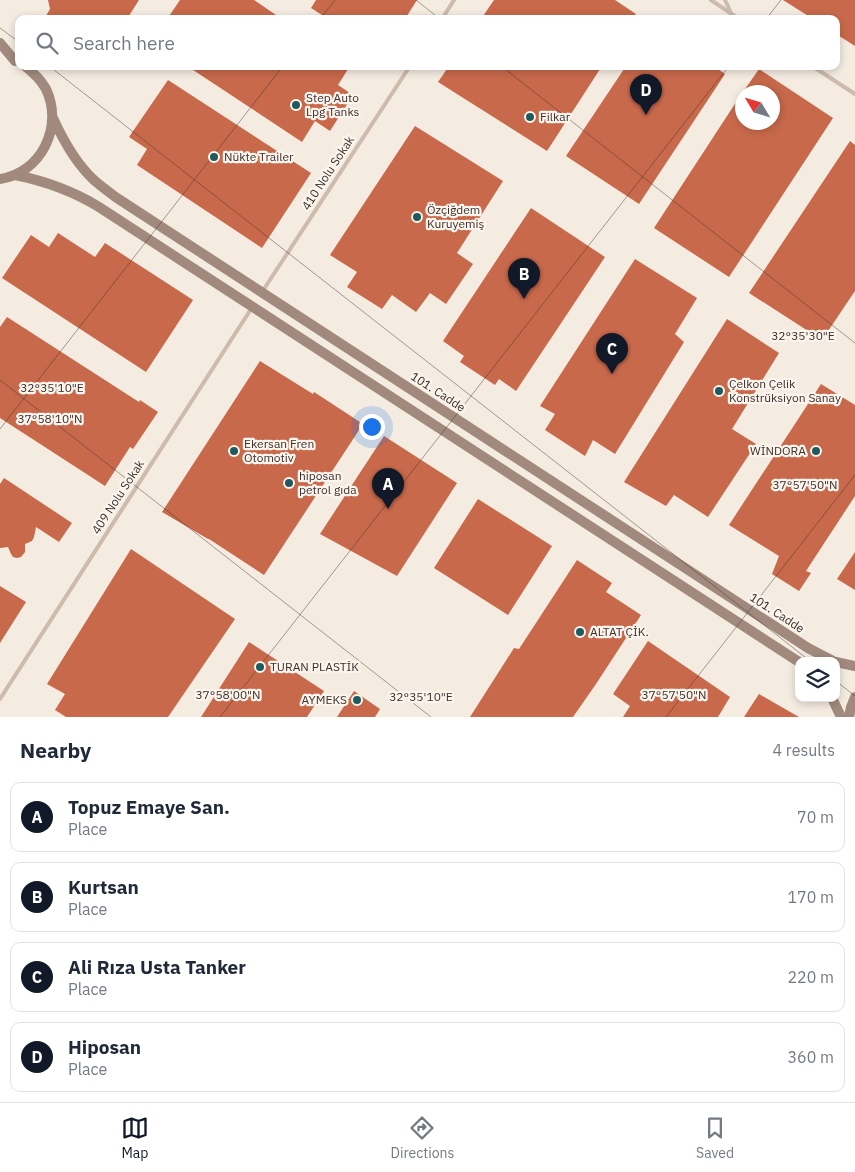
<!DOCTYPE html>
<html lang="en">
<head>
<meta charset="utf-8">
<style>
	:root { --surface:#fff; --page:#f2f2f3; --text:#1f2937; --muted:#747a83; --line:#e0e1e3; --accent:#111827 }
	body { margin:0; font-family:"IBM Plex Sans",sans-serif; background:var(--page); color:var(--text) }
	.controls { position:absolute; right:15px; bottom:15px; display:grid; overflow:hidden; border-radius:10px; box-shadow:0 2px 8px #0003 }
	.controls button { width:45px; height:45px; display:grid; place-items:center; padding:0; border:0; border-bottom:1px solid var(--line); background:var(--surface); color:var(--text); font:25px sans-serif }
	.compass { position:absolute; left:735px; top:85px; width:45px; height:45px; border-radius:50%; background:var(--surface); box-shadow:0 2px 8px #0003; rotate:308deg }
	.you { position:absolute; left:371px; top:426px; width:18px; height:18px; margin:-12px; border:4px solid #fff; border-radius:50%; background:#1a73e8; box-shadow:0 0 0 8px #1a73e833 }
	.badge { display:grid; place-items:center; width:32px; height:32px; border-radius:50%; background:var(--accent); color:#fff; font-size:16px; font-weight:700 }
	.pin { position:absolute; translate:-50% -41px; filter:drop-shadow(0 1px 2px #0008) }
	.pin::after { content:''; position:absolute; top:26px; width:18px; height:15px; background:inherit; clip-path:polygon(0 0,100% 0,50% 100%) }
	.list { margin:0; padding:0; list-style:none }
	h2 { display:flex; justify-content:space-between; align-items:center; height:65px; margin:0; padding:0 20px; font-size:21px }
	h2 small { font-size:16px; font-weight:400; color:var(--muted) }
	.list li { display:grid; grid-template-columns:32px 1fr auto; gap:15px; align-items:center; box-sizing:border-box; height:70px; margin:0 10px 10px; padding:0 10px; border:1px solid var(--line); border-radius:10px }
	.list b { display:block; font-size:19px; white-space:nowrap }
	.list p { margin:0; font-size:16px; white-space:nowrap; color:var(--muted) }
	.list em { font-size:16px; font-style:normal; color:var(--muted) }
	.icon { flex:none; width:28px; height:28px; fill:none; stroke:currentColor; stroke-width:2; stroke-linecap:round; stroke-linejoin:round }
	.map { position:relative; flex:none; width:855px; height:717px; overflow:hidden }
	.search { position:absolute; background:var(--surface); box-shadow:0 2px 8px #0003; left:15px; right:15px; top:15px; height:55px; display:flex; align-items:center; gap:12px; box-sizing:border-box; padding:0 18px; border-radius:10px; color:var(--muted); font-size:19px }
	.sheet { height:385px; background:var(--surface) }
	nav { display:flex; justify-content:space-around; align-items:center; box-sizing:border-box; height:70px; border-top:1px solid var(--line); background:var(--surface); font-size:14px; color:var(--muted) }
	nav a { display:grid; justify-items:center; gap:2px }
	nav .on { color:var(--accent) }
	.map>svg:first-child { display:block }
</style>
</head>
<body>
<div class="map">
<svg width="855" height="717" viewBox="0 0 855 717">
	<rect width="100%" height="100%" fill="#f4ebe1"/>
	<path fill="#c8694b" d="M 48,0 L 139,0 L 127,19 L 50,19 L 46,16 L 50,9 Z
		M 180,0 L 254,0 L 282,19 L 167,19 Z
		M 316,0 L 417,0 L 405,19 L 328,19 L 311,8 Z
		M 494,0 L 615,0 L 636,14 L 633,19 L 481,19 Z
		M 783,0 L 855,0 L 855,46 L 836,34 L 836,19 L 813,19 Z
		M 187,66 L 350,66 L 338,85 L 353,95 L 330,131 L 315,121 L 302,142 Z
		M 449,66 L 602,66 L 547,151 L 438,82 Z
		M 626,66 L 714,66 L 725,74 L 639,204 L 566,156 Z
		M 759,69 L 833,118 L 729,277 L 654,228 L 742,93 L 742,122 L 772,122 L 772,92 L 743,92 Z
		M 168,80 L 311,173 L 262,248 L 137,165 L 147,149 L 129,137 Z
		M 415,126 L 503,181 L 457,253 L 473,264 L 446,304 L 430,293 L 416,312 L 392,295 L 382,309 L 347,287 L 357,272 L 330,255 Z
		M 850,141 L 855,145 L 855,291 L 822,340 L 749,293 Z
		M 531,208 L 605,257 L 516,391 L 499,379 L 495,385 L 460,362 L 464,356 L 443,341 Z
		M 58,233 L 95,257 L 105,243 L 193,300 L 146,372 L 2,278 L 31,235 L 49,247 Z
		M 635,259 L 697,298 L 675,334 L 684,342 L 615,454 L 593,440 L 585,456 L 545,430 L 555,414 L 540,406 Z
		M 7,317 L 139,402 L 140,400 L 158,412 L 133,449 L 130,447 L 105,486 L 0,418 L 0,327 Z
		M 727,319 L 779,353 L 732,429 L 756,444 L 708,517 L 674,495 L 666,506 L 624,482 Z
		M 260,361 L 313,394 L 314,392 L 363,424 L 264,575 L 209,539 L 208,539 L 162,512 Z
		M 821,384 L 855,405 L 855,496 L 806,571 L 811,573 L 799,591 L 772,574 L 779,556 L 729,525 Z
		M 384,436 L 457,483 L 397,576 L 320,534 Z
		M 4,478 L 72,523 L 59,542 L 36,527 L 34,537 L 32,541 L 25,544 L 25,552 L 21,557 L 17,558 L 13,557 L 11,554 L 8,547 L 0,548 L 0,484 Z
		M 478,499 L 552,546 L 508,615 L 434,568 Z
		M 131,549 L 235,619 L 168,717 L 66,717 L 55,710 L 65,694 L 47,684 Z
		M 855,552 L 855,590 L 837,579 Z
		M 577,560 L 612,583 L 606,592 L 641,615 L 596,684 L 573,717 L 470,717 L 514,648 L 519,649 Z
		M 0,586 L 26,602 L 0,643 Z
		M 648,641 L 730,697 L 718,717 L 623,717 L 630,706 L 613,694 Z
		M 249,642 L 324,691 L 307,717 L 201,717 Z
		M 354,691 L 380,709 L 375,717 L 337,717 Z
		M 759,694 L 799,717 L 744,717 Z"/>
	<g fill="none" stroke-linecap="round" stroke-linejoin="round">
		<path stroke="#cdbbac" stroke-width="4" d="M 711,0 L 739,19
			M 725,0 L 731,13
			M 442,19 L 454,0
			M 812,66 L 855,94
			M 262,292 L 410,66
			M 0,699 L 251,309"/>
		<path stroke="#a18a7d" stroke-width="10" d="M 0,43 L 15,61
			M 53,118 C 63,140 76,164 95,181 C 102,187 109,192 117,198 L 808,648 L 833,661
			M 15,175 C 45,181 73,191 99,207 L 799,662
			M 0,179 C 41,173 64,127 46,89 C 41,80 34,73 25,66
			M 836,662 L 855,666
			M 832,698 L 841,717
			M 849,717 L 851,707 L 855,697"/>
	</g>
	<path fill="none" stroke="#3b302b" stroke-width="1" stroke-opacity="0.45" d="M 416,0 L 440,19M 320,19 L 335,0M 766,19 L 781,0M 0,28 L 19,42M 49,66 L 810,661M 501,66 L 855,343M 0,380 L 431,717M 0,429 L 283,66M 836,681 L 855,696M 220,717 L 729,66M 666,717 L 855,475"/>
	<g fill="#1f5a5e" stroke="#fbf5ee" stroke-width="2">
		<circle cx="296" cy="105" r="5"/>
		<circle cx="530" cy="117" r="5"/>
		<circle cx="214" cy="157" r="5"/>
		<circle cx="417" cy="217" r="5"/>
		<circle cx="719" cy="391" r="5"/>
		<circle cx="234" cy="451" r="5"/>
		<circle cx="816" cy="451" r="5"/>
		<circle cx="289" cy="483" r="5"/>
		<circle cx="580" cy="632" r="5"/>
		<circle cx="260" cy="667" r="5"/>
		<circle cx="357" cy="700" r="5"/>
	</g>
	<g text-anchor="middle" stroke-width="4.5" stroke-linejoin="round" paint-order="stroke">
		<g font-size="12" fill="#3b302b" stroke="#fbf5ee" text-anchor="start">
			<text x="306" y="102">Step Auto<tspan x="306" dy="14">Lpg Tanks</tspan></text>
			<text x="540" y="121">Filkar</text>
			<text x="224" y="161">Nükte Trailer</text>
			<text x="427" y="214">Özçiğdem<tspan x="427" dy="14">Kuruyemiş</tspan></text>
			<text x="729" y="388">Çelkon Çelik<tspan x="729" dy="14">Konstrüksiyon Sanay</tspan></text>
			<text x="244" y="448">Ekersan Fren<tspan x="244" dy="14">Otomotiv</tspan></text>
			<text x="806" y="455" text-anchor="end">WİNDORA</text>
			<text x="299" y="480">hiposan<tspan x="299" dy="14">petrol gıda</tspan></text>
			<text x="590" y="636">ALTAT ÇİK.</text>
			<text x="270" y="671">TURAN PLASTİK</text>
			<text x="347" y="704" text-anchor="end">AYMEKS</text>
		</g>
		<g font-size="12" fill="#3b302b" stroke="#fbf5ee">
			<text transform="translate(328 173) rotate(-57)" y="4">410 Nolu Sokak</text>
			<text transform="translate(438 392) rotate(33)" y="4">101. Cadde</text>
			<text transform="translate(118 497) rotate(-57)" y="4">409 Nolu Sokak</text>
			<text transform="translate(777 613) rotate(33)" y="4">101. Cadde</text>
		</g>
	</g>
	<g font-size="12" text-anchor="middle" fill="#3b302b" stroke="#fbf5ee" stroke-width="4.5" stroke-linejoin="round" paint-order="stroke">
		<text x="803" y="340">32°35'30"E</text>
		<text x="52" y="392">32°35'10"E</text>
		<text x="50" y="423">37°58'10"N</text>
		<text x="805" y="489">37°57'50"N</text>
		<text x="228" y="699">37°58'00"N</text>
		<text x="674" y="699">37°57'50"N</text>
		<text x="421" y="701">32°35'10"E</text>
	</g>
</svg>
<div class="controls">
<button><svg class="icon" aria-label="layers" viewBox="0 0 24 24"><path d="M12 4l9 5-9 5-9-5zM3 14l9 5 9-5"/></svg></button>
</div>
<svg class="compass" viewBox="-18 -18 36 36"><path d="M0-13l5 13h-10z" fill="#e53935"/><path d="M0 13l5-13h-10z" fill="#747a83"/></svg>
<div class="you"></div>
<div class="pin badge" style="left:388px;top:509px">A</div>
<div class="pin badge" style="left:524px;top:299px">B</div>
<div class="pin badge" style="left:612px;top:374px">C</div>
<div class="pin badge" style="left:646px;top:115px">D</div>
<div class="search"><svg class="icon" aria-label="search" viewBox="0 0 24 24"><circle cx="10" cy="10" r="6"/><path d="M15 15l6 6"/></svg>Search here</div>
</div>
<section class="sheet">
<h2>Nearby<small>4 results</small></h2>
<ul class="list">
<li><span class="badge">A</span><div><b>Topuz Emaye San.</b><p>Place</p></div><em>70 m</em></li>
<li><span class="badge">B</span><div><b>Kurtsan</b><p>Place</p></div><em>170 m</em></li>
<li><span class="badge">C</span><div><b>Ali Rıza Usta Tanker</b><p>Place</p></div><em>220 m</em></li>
<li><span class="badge">D</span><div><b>Hiposan</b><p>Place</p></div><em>360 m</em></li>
</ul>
</section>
<nav>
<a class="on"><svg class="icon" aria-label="map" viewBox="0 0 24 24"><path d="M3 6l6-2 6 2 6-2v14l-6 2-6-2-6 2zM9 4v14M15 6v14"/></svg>Map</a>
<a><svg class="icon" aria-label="directions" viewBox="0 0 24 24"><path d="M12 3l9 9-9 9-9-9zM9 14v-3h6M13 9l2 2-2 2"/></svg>Directions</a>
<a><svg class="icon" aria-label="saved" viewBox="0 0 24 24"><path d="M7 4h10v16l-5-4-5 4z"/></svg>Saved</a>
</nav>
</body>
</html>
